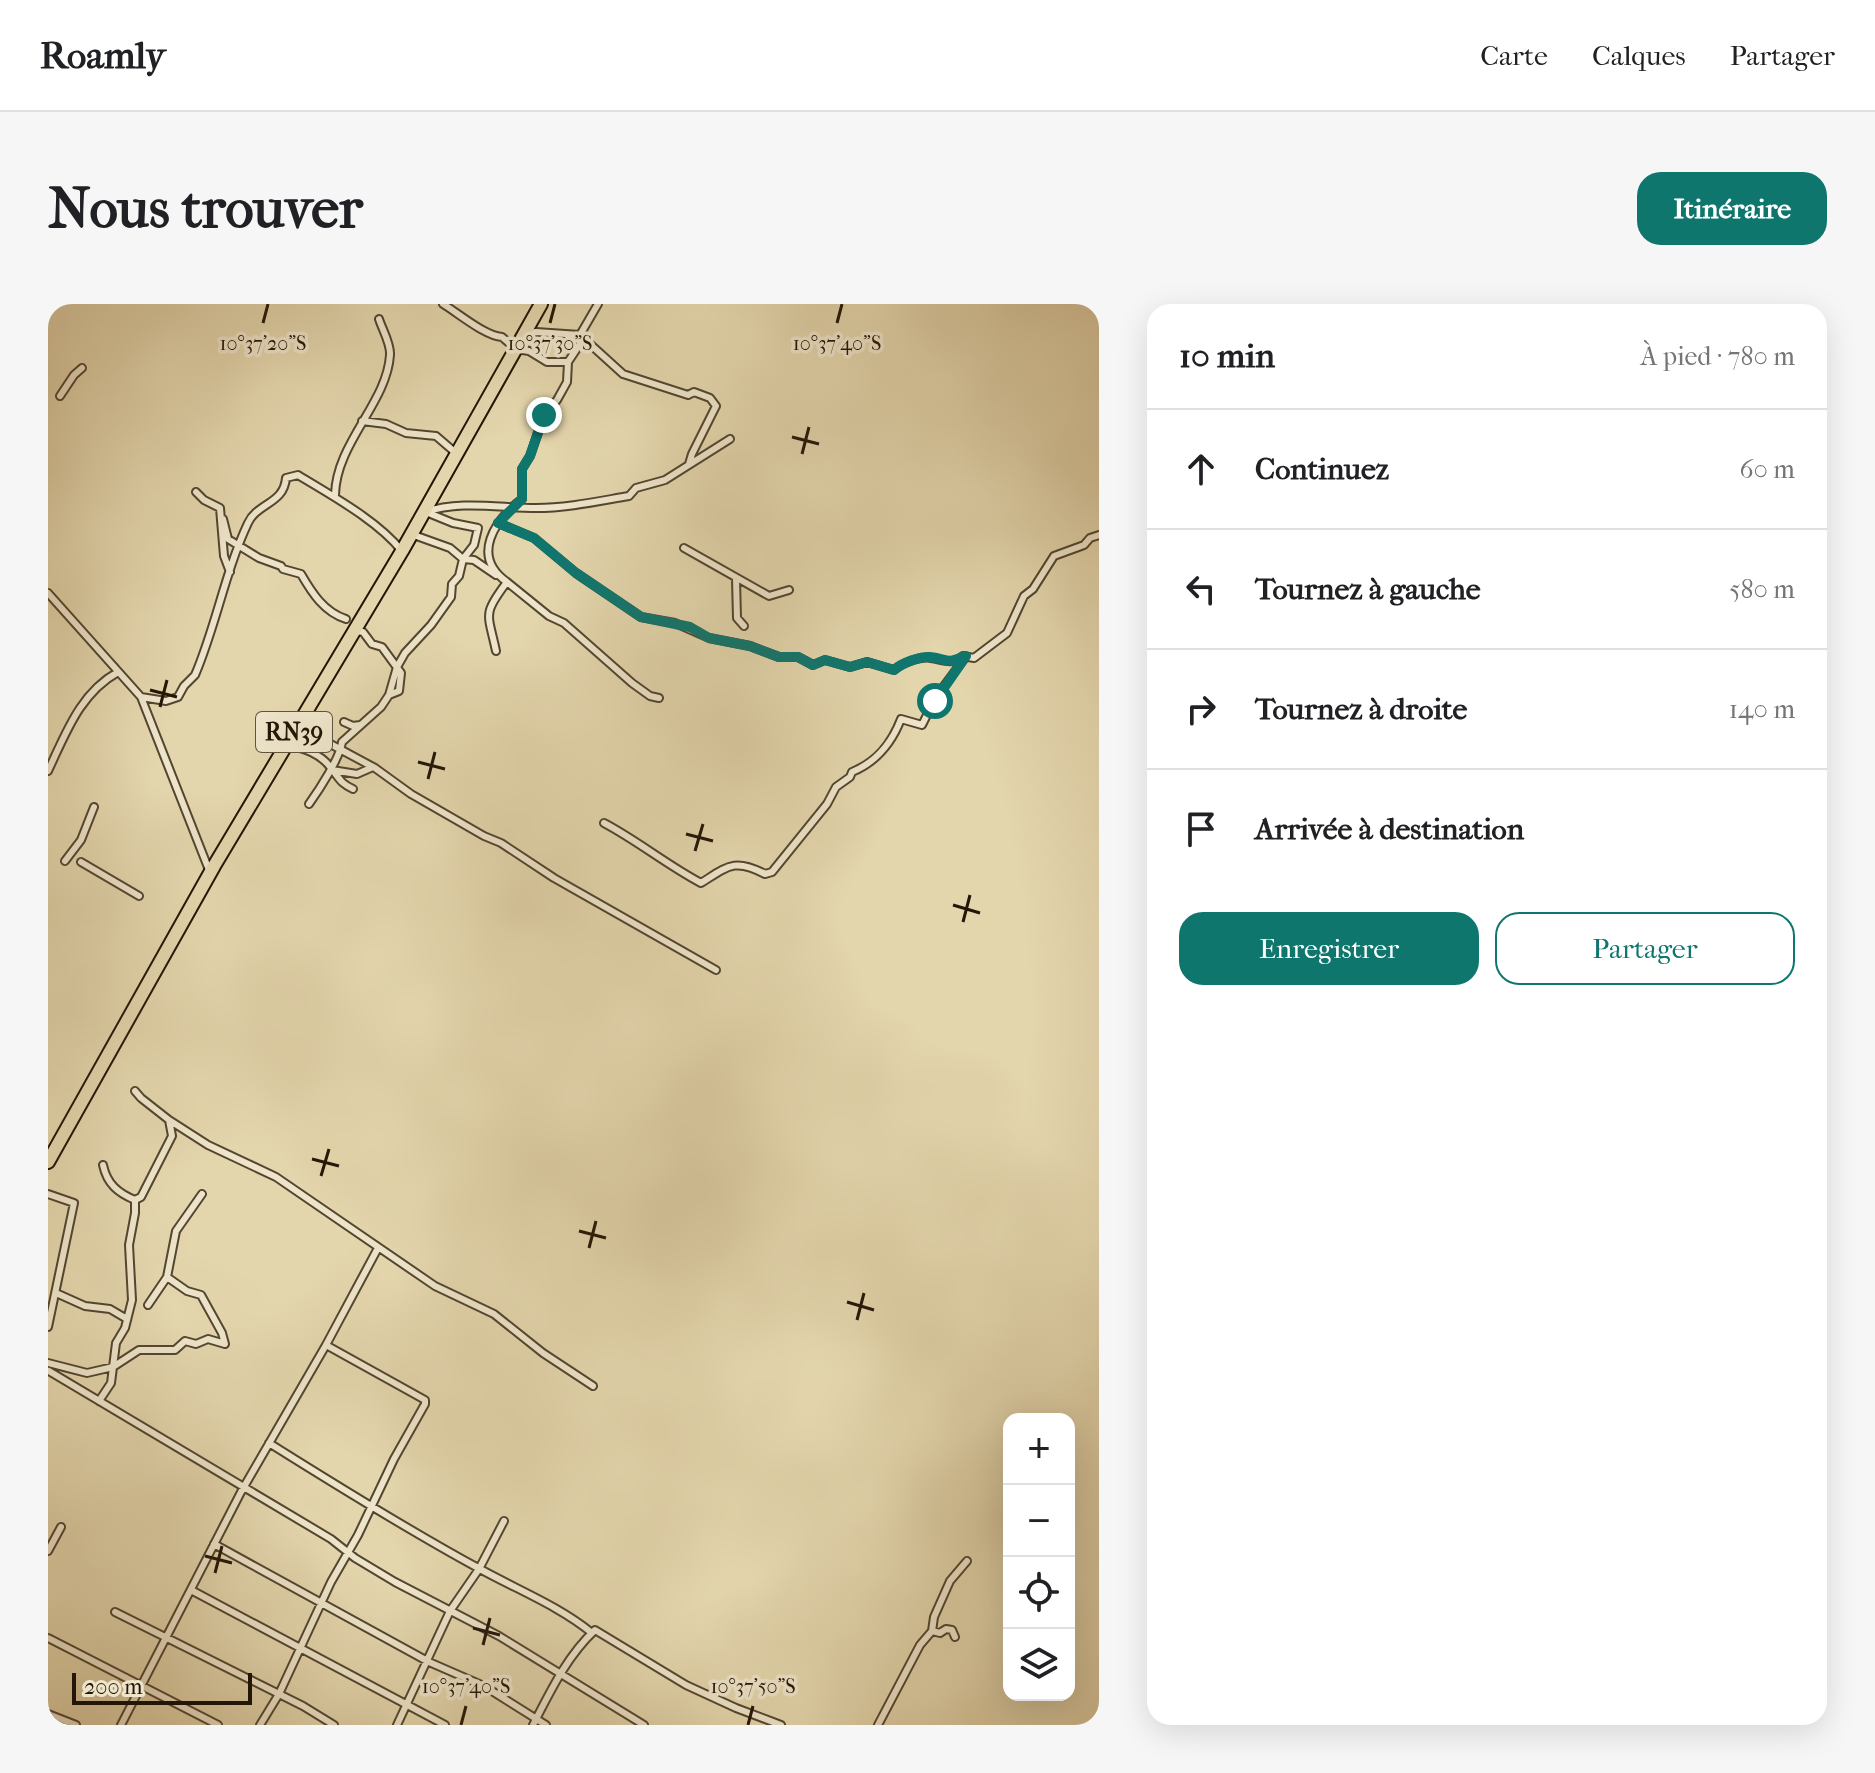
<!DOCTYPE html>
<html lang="fr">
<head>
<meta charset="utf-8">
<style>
	:root { --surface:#fff; --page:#f6f6f6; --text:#202124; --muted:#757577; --line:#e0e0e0; --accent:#0f766e }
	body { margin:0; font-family:"IM FELL French Canon",serif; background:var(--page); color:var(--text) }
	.controls { position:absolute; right:24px; bottom:24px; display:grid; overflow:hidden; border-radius:16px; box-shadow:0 8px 32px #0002 }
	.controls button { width:72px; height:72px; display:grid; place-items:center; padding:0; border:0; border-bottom:2px solid var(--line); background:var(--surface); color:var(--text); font:40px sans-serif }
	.scale { position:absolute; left:24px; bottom:20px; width:180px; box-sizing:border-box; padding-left:8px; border:4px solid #231606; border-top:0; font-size:22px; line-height:28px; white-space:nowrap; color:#231606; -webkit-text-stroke:6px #ede4c9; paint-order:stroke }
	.stop { position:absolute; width:24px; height:24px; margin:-18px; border:6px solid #0f766e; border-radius:50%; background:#fff }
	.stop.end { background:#0f766e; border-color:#fff; box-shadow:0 2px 8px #0008 }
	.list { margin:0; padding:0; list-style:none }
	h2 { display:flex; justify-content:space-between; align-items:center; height:104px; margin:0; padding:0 32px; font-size:34px }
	h2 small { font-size:26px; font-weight:400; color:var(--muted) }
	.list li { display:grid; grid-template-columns:52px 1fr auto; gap:24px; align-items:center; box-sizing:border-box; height:120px; padding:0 32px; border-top:2px solid var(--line) }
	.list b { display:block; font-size:30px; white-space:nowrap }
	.list em { font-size:26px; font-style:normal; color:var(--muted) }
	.actions { display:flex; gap:16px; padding:24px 32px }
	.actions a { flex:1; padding:18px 0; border:2px solid var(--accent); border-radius:24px; text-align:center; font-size:28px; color:var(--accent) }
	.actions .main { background:var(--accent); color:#fff }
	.icon { flex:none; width:44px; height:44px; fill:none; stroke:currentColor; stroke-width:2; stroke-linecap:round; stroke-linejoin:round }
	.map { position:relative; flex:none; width:1051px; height:1421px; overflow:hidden; border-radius:24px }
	header { display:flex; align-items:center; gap:48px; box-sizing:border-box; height:112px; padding:0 40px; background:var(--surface); border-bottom:2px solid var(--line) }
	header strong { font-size:38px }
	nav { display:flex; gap:44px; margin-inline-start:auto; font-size:28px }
	.intro { display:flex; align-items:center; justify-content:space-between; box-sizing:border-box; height:192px; padding:0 48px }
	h1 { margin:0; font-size:56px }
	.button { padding:20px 36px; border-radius:24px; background:var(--accent); color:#fff; font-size:28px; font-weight:700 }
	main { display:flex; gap:48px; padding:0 48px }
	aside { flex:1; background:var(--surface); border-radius:24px; box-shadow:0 8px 32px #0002 }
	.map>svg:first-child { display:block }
</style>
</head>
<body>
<header>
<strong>Roamly</strong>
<nav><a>Carte</a><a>Calques</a><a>Partager</a></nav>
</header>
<div class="intro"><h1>Nous trouver</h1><a class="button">Itinéraire</a></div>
<main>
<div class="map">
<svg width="1051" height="1421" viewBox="0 0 1051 1421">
	<rect width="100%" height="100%" fill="#e3d5ac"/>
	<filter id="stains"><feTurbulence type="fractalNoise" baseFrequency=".0025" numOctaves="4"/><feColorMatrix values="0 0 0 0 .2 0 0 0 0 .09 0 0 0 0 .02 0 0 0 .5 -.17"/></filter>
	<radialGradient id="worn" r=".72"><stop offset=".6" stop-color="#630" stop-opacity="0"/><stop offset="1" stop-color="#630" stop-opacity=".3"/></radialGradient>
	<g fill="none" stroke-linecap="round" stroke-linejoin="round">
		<defs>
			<path id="street" d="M 395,0 C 410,9 437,32 454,33 L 468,45 L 481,47 L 499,58 L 520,58 L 519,78 L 509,96 L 496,111 L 482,152 L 474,165 L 474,195 C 447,216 422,252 459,278 C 434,311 440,309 448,347
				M 477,30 L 488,28 L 532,31 L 575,70 L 640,91 L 646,88 L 662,94 L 668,102 L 644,150 L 641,160
				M 520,58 L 532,40 L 532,31 L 550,0
				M 12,92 L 26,71 L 34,64
				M 314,117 L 338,120 L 358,129 L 388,132 L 409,150
				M 148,188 L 156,196 L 172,204 L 176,252 L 182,268
				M 287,191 C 288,139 339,99 342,51 C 343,40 334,25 331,15
				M 378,208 C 410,196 453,204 488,204 C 519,204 551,197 581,192 L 588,184 L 617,176 L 682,135
				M 175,215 L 180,235 L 211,254 L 233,262 L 235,265 L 253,270 C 264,289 276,308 298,315
				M 450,219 L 486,234 L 528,269 L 593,313 L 627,319 L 661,334 L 702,342 L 731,353 L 750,353 L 765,361 L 777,356 L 802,363 L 819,358 L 846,366 C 854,359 873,352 883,354 C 896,356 903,361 915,352 L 926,354 L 959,329 L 976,292 L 985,285 L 1006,252 L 1036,241 L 1042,234 L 1051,231
				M 363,230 L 402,244 L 415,255 L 426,256 L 448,271
				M 636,244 L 721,292 L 741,286
				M 688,275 L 689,314 L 696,322
				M 459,278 L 501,312 L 516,319 L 584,379 L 602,392 L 611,394
				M 0,289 L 93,393 L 161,566
				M 308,327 L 315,328 L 324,340 L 334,343 L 353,369 L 351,387 L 341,391
				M 93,393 L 118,397 L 130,393 L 136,382 L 147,371 C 168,322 177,268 200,219 C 209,199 236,200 238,174 L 250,171 C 284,192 329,216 354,247
				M 296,418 L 305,422 L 312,421
				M 250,422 L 268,427 L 273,435 L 327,464 L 363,490 L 436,532 L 453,539 L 506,574 L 668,666
				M 239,442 C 255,443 273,450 283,464 C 292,475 292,479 305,485
				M 284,466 L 309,470 L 325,463
				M 0,467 C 18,429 32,389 70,368
				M 261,500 C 271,486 292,454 294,438 L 333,403 L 341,391 L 349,363 L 357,349 L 383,321 L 403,293 L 404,280 L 411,272 L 415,255 L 426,241 L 430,224 L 405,219 L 378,208
				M 556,519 C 590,537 619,561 653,579 C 680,562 687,554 717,570 L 724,568 L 779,500 L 788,483 L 802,473 L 804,468 C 828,458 843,441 853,415 L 874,421 L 888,393 L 916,355
				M 17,557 L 33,536 L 46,503
				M 33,558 L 91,592
				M 121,816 L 160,841 L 228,873 L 387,982 L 446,1010 L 495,1049 L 545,1082
				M 55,861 C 59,880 70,889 87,896
				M 0,890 L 26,899 L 0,1023
				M 8,989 L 37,1002 L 62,1005 L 79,1015
				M 100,1001 L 119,973 L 128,927 L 154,890
				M 0,1059 L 39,1069 L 65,1063 L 91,1046 L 127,1046 L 137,1037 L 148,1040 L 160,1035 L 177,1040 L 174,1029 L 153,991 L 139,987 L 119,973
				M 1,1067 L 283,1235 L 307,1254 L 347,1278 L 451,1332 L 596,1421
				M 51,1097 L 63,1079 L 68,1039 L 77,1024 L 84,996 L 81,941 L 87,909 L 87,896 L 93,893 L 124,832 L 121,816 L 93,794 L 87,787
				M 221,1139 C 291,1183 360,1226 432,1265 C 470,1286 511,1302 544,1329
				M 166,1240 L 381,1358 L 436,1382 L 498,1421
				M 0,1247 L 13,1223
				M 143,1286 L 397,1421
				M 67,1308 L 255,1402 L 286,1421
				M 884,1327 L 892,1329 L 898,1325 L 904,1326 L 907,1333
				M 0,1334 L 170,1421
				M 0,1410 L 28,1421
				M 73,1421 L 193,1188 L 278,1041
				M 212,1421 L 231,1390 L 283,1278 L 310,1231 L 346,1155 L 377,1100 L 377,1096 L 278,1041 L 330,944
				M 349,1421 L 402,1307 L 431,1265 L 456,1217
				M 485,1421 C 502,1388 519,1352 547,1326 L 638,1381 L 688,1404 L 733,1421
				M 830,1421 L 872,1341 L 884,1327 L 886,1313 L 902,1277 L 919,1257"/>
			<path id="highway" d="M 0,858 L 166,562 L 354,247 L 493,0"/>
		</defs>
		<use href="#street" stroke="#534630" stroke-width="10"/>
		<use href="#highway" stroke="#231606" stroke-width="16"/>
		<use href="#street" stroke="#ede4c9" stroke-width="6"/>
		<use href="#highway" stroke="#e3d5ac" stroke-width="12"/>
	</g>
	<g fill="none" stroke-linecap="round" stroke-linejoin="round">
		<path stroke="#0f766e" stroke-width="10" d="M 496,111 L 482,152 L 474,165 L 474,195 L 450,219 L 486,234 L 528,269 L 593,313 L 642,323 L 661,334 L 702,342 L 731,353 L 750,353 L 765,361 L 777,356 L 802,363 L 819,358 L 846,366 C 854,359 872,352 882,353 C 901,355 896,361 918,352 L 887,397"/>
	</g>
	<path fill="none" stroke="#231606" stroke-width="3" d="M 215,19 L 220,0M 502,19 L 507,0M 789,19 L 794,0M 744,133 L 771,140M 754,150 L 761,123M 102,386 L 129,393M 112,403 L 119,376M 370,458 L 397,465M 380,475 L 387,448M 638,530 L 665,537M 647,547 L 655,520M 905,601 L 932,609M 915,618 L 922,591M 264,855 L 291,862M 273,872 L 281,845M 531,927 L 558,934M 541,944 L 548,917M 799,998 L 826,1006M 809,1016 L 816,989M 157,1252 L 184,1259M 167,1269 L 174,1242M 425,1324 L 452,1331M 435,1341 L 442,1314M 413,1421 L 418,1402M 700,1421 L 705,1402"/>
	<g text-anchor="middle" stroke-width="7" stroke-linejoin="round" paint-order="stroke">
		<rect fill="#ede4c9" stroke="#605440" stroke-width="2" x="208" y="408" width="76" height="40" rx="6"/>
		<g font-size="24" font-weight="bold" fill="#231606">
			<text x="246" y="436">RN39</text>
		</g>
	</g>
	<g font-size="20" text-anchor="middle" fill="#231606" stroke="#ede4c9" stroke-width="7" stroke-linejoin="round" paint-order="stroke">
		<text x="215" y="46">10°37'20"S</text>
		<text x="502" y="46">10°37'30"S</text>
		<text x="789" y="46">10°37'40"S</text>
		<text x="418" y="1389">10°37'40"S</text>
		<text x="705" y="1389">10°37'50"S</text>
	</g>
	<rect width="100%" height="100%" filter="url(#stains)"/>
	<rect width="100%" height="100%" fill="url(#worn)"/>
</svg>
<div class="controls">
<button>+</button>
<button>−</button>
<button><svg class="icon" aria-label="locate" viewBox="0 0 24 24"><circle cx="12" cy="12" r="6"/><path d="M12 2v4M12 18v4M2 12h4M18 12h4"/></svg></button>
<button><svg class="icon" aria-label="layers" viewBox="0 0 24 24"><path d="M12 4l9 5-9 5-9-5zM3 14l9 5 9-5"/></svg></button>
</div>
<div class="scale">200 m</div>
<div class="stop" style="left:887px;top:397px"></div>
<div class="stop end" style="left:496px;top:111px"></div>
</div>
<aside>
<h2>10 min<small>À pied · 780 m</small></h2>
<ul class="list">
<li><svg class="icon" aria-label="ahead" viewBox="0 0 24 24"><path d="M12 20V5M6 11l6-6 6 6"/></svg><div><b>Continuez</b></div><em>60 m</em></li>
<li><svg class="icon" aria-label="left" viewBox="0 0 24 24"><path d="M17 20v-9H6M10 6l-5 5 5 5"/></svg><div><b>Tournez à gauche</b></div><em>580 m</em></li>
<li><svg class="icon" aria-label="right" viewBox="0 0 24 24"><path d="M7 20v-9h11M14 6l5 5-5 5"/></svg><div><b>Tournez à droite</b></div><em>140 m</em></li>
<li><svg class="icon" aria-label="arrive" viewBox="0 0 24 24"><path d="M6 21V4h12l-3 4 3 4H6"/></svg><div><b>Arrivée à destination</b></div></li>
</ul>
<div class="actions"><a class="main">Enregistrer</a><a>Partager</a></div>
</aside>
</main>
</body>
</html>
